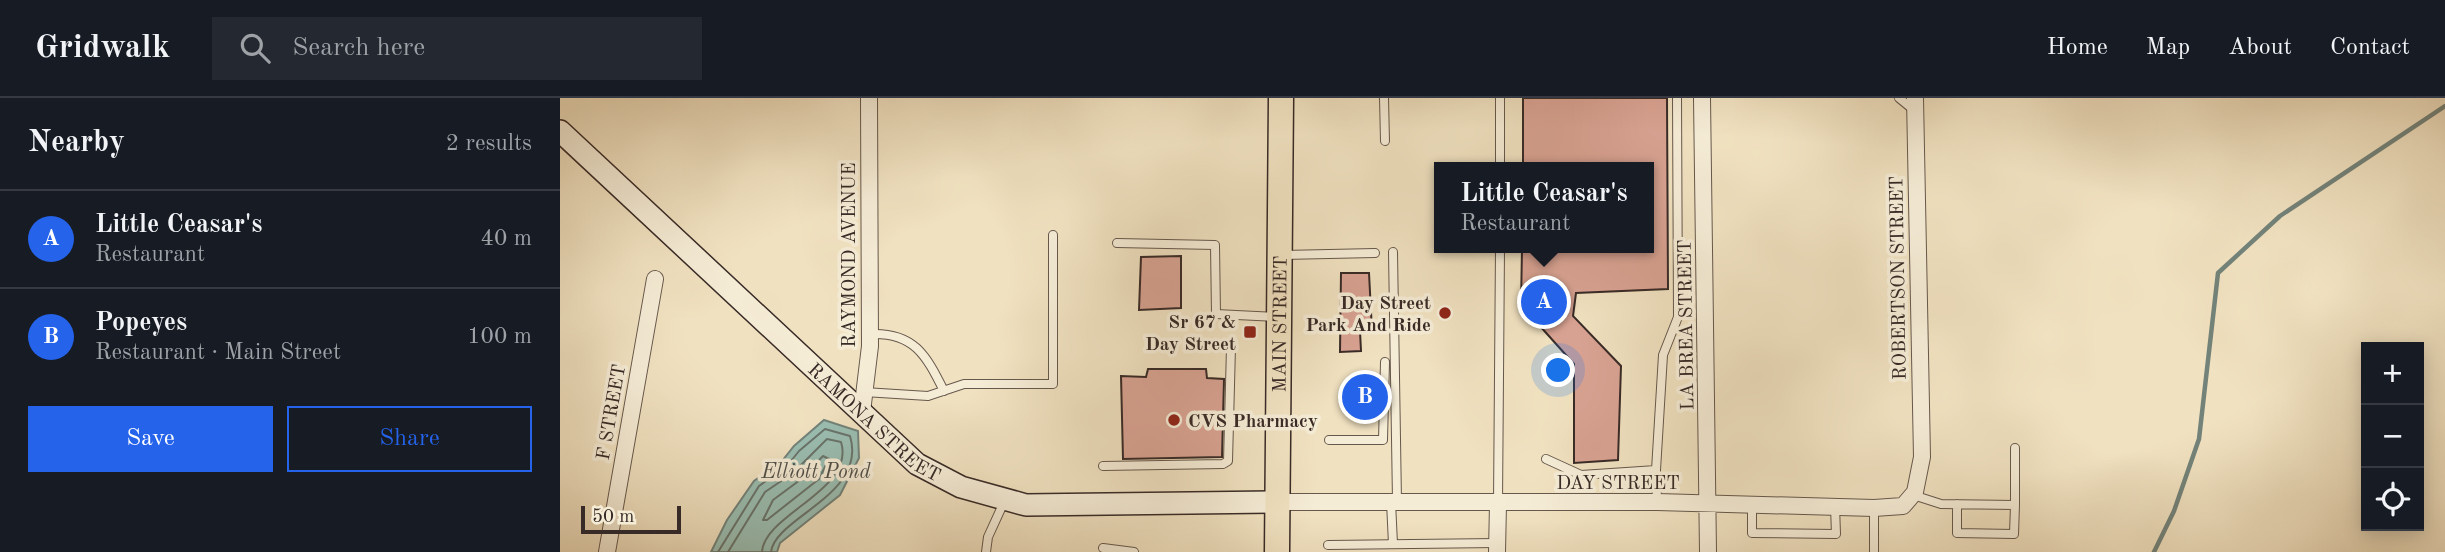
<!DOCTYPE html>
<html lang="en">
<head>
<meta charset="utf-8">
<style>
	:root { --surface:#171b24; --page:#242831; --text:#f1f3f6; --muted:#9ea1a6; --line:#363941; --accent:#2563eb }
	body { margin:0; font-family:"Old Standard TT",serif; background:var(--page); color:var(--text) }
	.controls { position:absolute; right:21px; bottom:21px; display:grid; overflow:hidden; border-radius:0px; box-shadow:0 4px 18px #0003 }
	.controls button { width:63px; height:63px; display:grid; place-items:center; padding:0; border:0; border-bottom:2px solid var(--line); background:var(--surface); color:var(--text); font:35px sans-serif }
	.scale { position:absolute; left:21px; bottom:18px; width:100px; box-sizing:border-box; padding-left:7px; border:4px solid #382a26; border-top:0; font-size:19px; line-height:24px; white-space:nowrap; color:#382a26; -webkit-text-stroke:5px #f5ecd6; paint-order:stroke }
	.you { position:absolute; left:999px; top:273px; width:24px; height:24px; margin:-18px; border:5px solid #fff; border-radius:50%; background:#1a73e8; box-shadow:0 0 0 10px #1a73e833 }
	.badge { display:grid; place-items:center; width:46px; height:46px; border-radius:50%; background:var(--accent); color:#fff; font-size:23px; font-weight:700 }
	.pin { position:absolute; translate:-50% -50%; border:4px solid #fff; box-shadow:0 2px 7px #0006 }
	.popup { position:absolute; left:874px; top:64px; width:220px; height:91px; box-sizing:border-box; display:grid; place-content:center; border-radius:0px; background:var(--surface); filter:drop-shadow(0 2px 5px #0005); font-size:23px; white-space:nowrap; color:var(--muted) }
	.popup b { font-size:26px; color:var(--text) }
	.popup::after { content:''; position:absolute; left:50%; top:100%; margin-left:-14px; border:14px solid transparent; border-top-color:var(--surface) }
	.list { margin:0; padding:0; list-style:none }
	h2 { display:flex; justify-content:space-between; align-items:center; height:91px; margin:0; padding:0 28px; font-size:30px }
	h2 small { font-size:23px; font-weight:400; color:var(--muted) }
	.list li { display:grid; grid-template-columns:46px 1fr auto; gap:21px; align-items:center; box-sizing:border-box; height:98px; padding:0 28px; border-top:2px solid var(--line) }
	.list b { display:block; font-size:26px; white-space:nowrap }
	.list p { margin:0; font-size:23px; white-space:nowrap; color:var(--muted) }
	.list em { font-size:23px; font-style:normal; color:var(--muted) }
	.actions { display:flex; gap:14px; padding:21px 28px }
	.actions a { flex:1; padding:16px 0; border:2px solid var(--accent); border-radius:0px; text-align:center; font-size:24px; color:var(--accent) }
	.actions .main { background:var(--accent); color:#fff }
	.icon { flex:none; width:38px; height:38px; fill:none; stroke:currentColor; stroke-width:2; stroke-linecap:round; stroke-linejoin:round }
	.map { position:relative; flex:none; width:1885px; height:454px; overflow:hidden }
	header { display:flex; align-items:center; gap:42px; box-sizing:border-box; height:98px; padding:0 35px; background:var(--surface); border-bottom:2px solid var(--line) }
	header strong { font-size:33px }
	nav { display:flex; gap:38px; margin-inline-start:auto; font-size:24px }
	.search { width:490px; height:63px; background:var(--page); display:flex; align-items:center; gap:18px; box-sizing:border-box; padding:0 24px; border-radius:0px; color:var(--muted); font-size:26px }
	main { display:flex }
	aside { flex:1; background:var(--surface) }
	.map>svg:first-child { display:block }
</style>
</head>
<body>
<header>
<strong>Gridwalk</strong>
<div class="search"><svg class="icon" aria-label="search" viewBox="0 0 24 24"><circle cx="10" cy="10" r="6"/><path d="M15 15l6 6"/></svg>Search here</div>
<nav><a>Home</a><a>Map</a><a>About</a><a>Contact</a></nav>
</header>
<main>
<aside>
<h2>Nearby<small>2 results</small></h2>
<ul class="list">
<li><span class="badge">A</span><div><b>Little Ceasar's</b><p>Restaurant</p></div><em>40 m</em></li>
<li><span class="badge">B</span><div><b>Popeyes</b><p>Restaurant · Main Street</p></div><em>100 m</em></li>
</ul>
<div class="actions"><a class="main">Save</a><a>Share</a></div>
</aside>
<div class="map">
<svg width="1885" height="454" viewBox="0 0 1885 454">
	<rect width="100%" height="100%" fill="#f0e1c0"/>
	<filter id="stains"><feTurbulence type="fractalNoise" baseFrequency=".00286" numOctaves="4"/><feColorMatrix values="0 0 0 0 .2 0 0 0 0 .09 0 0 0 0 .02 0 0 0 .5 -.17"/></filter>
	<radialGradient id="worn" r=".72"><stop offset=".6" stop-color="#630" stop-opacity="0"/><stop offset="1" stop-color="#630" stop-opacity=".3"/></radialGradient>
	<path fill="#9abeb2" stroke="#73837a" stroke-width="2" d="M 264,322 L 298,333 L 299,360 L 280,397 L 220,445 L 217,454 L 151,454 L 167,422 L 194,383 L 222,363 L 234,348 Z"/>
	<g fill="none" stroke-linecap="round" stroke-linejoin="round">
		<path stroke="#69746c" stroke-width="2" d="M 263,358 L 269,361 L 259,381 L 207,422 L 203,422 L 213,402 L 240,382 Z
			M 158,454 L 199,388 L 227,368 L 239,353 L 265,331 L 290,338 C 308,397 215,419 211,454
			M 168,454 L 205,394 L 233,375 L 267,341 L 281,344 C 296,392 204,416 202,454"/>
		<path stroke="#73837a" stroke-width="4.5" d="M 1594,454 L 1614,413 L 1639,341 L 1658,175 L 1720,118 L 1885,8"/>
	</g>
	<path fill="#d8a292" stroke="#382a26" stroke-width="2" d="M 963,0 L 1107,0 L 1108,191 L 1016,195 L 1013,218 L 1061,268 L 1058,362 L 1014,365 L 1014,266 L 961,207 L 962,150 L 1089,150 L 1089,69 L 963,69 Z
		M 621,158 L 621,210 L 579,212 L 581,159 Z
		M 781,175 L 809,175 L 812,233 L 800,233 L 801,253 L 780,254 Z
		M 588,271 L 646,271 L 647,280 L 664,281 L 662,359 L 563,361 L 561,278 L 586,279 Z
		M 794,282 L 817,283 L 817,314 L 795,315 Z"/>
	<g fill="none" stroke-linecap="round" stroke-linejoin="round">
		<defs>
			<path id="service" d="M 824,0 L 825,43
				M 1339,0 L 1355,13
				M 940,69 L 940,0
				M 557,145 L 655,147 L 656,216 L 717,219
				M 833,154 L 837,403
				M 723,157 L 815,155
				M 310,236 C 354,234 366,257 384,293
				M 304,294 L 368,298 L 404,286 L 493,286 L 493,137
				M 769,342 L 823,342 L 825,264
				M 986,361 L 1021,377 L 1096,372 L 1097,404
				M 543,368 L 663,366 L 668,363 L 671,249
				M 1096,372 L 1103,257 L 1118,219 L 1117,0
				M 1353,397 L 1381,406 L 1455,407 L 1455,350
				M 831,404 L 833,446
				M 938,406 L 940,150
				M 1397,406 L 1397,435 L 1454,436 L 1455,407
				M 1192,408 L 1192,435 L 1276,436 L 1275,408
				M 1314,410 L 1314,454
				M 768,447 L 937,445
				M 543,450 L 574,454
				M 426,454 L 428,439 L 444,404"/>
			<path id="minor" d="M 1142,0 L 1148,454
				M 302,314 L 310,248 L 309,0
				M 719,404 L 1097,404 L 1314,410 L 1343,408 L 1355,394 L 1362,359 L 1355,0
				M 47,454 L 95,181
				M 937,454 L 938,406"/>
			<g id="secondary">
				<path id="s1" d="M 0,33 L 357,366 L 401,389 L 466,407 L 719,404"/>
			</g>
			<g id="primary">
				<path id="s2" d="M 717,454 L 721,0"/>
			</g>
		</defs>
		<use href="#service" stroke="#66584c" stroke-width="10"/>
		<use href="#minor" stroke="#66584c" stroke-width="18"/>
		<use href="#secondary" stroke="#382a26" stroke-width="24"/>
		<use href="#primary" stroke="#382a26" stroke-width="27"/>
		<use href="#service" stroke="#f5ecd6" stroke-width="8"/>
		<use href="#minor" stroke="#f5ecd6" stroke-width="16"/>
		<use href="#secondary" stroke="#f5ecd6" stroke-width="21"/>
		<use href="#primary" stroke="#f0e1c0" stroke-width="24"/>
	</g>
	<g fill="#8f2418" stroke="#f5ecd6" stroke-width="2.5">
		<circle cx="885" cy="215" r="7"/>
		<rect x="683" y="227" width="14" height="14" rx="3.5"/>
		<circle cx="614" cy="322" r="7"/>
	</g>
	<g text-anchor="middle" stroke-width="7" stroke-linejoin="round" paint-order="stroke">
		<g font-size="19" fill="#382a26" stroke="#f5ecd6">
			<text transform="translate(288 157) rotate(-90)" y="7">RAYMOND AVENUE</text>
			<text transform="translate(1337 180) rotate(-91)" y="7">ROBERTSON STREET</text>
			<text dy="7" stroke="none"><textPath href="#s2" startOffset="228">MAIN STREET</textPath></text>
			<text transform="translate(1125 227) rotate(-91)" y="7">LA BREA STREET</text>
			<text transform="translate(50 314) rotate(-80)" y="7">F STREET</text>
			<text dy="7" stroke="none"><textPath href="#s1" startOffset="429">RAMONA STREET</textPath></text>
			<text x="1058" y="391">DAY STREET</text>
		</g>
		<g font-size="19" font-weight="bold" fill="#382a26" stroke="#f5ecd6" text-anchor="end">
			<text x="871" y="211">Day Street<tspan x="871" dy="22">Park And Ride</tspan></text>
			<text x="676" y="230">Sr 67 &amp;<tspan x="676" dy="22">Day Street</tspan></text>
			<text x="628" y="329" text-anchor="start">CVS Pharmacy</text>
		</g>
		<g font-size="21" font-style="italic" fill="#504f49" stroke="#f5ecd6">
			<text x="256" y="380">Elliott Pond</text>
		</g>
	</g>
	<rect width="100%" height="100%" filter="url(#stains)"/>
	<rect width="100%" height="100%" fill="url(#worn)"/>
</svg>
<div class="controls">
<button>+</button>
<button>−</button>
<button><svg class="icon" aria-label="locate" viewBox="0 0 24 24"><circle cx="12" cy="12" r="6"/><path d="M12 2v4M12 18v4M2 12h4M18 12h4"/></svg></button>
</div>
<div class="scale">50 m</div>
<div class="you"></div>
<div class="pin badge" style="left:984px;top:204px">A</div>
<div class="popup"><b>Little Ceasar's</b>Restaurant</div>
<div class="pin badge" style="left:805px;top:299px">B</div>
</div>
</main>
</body>
</html>
